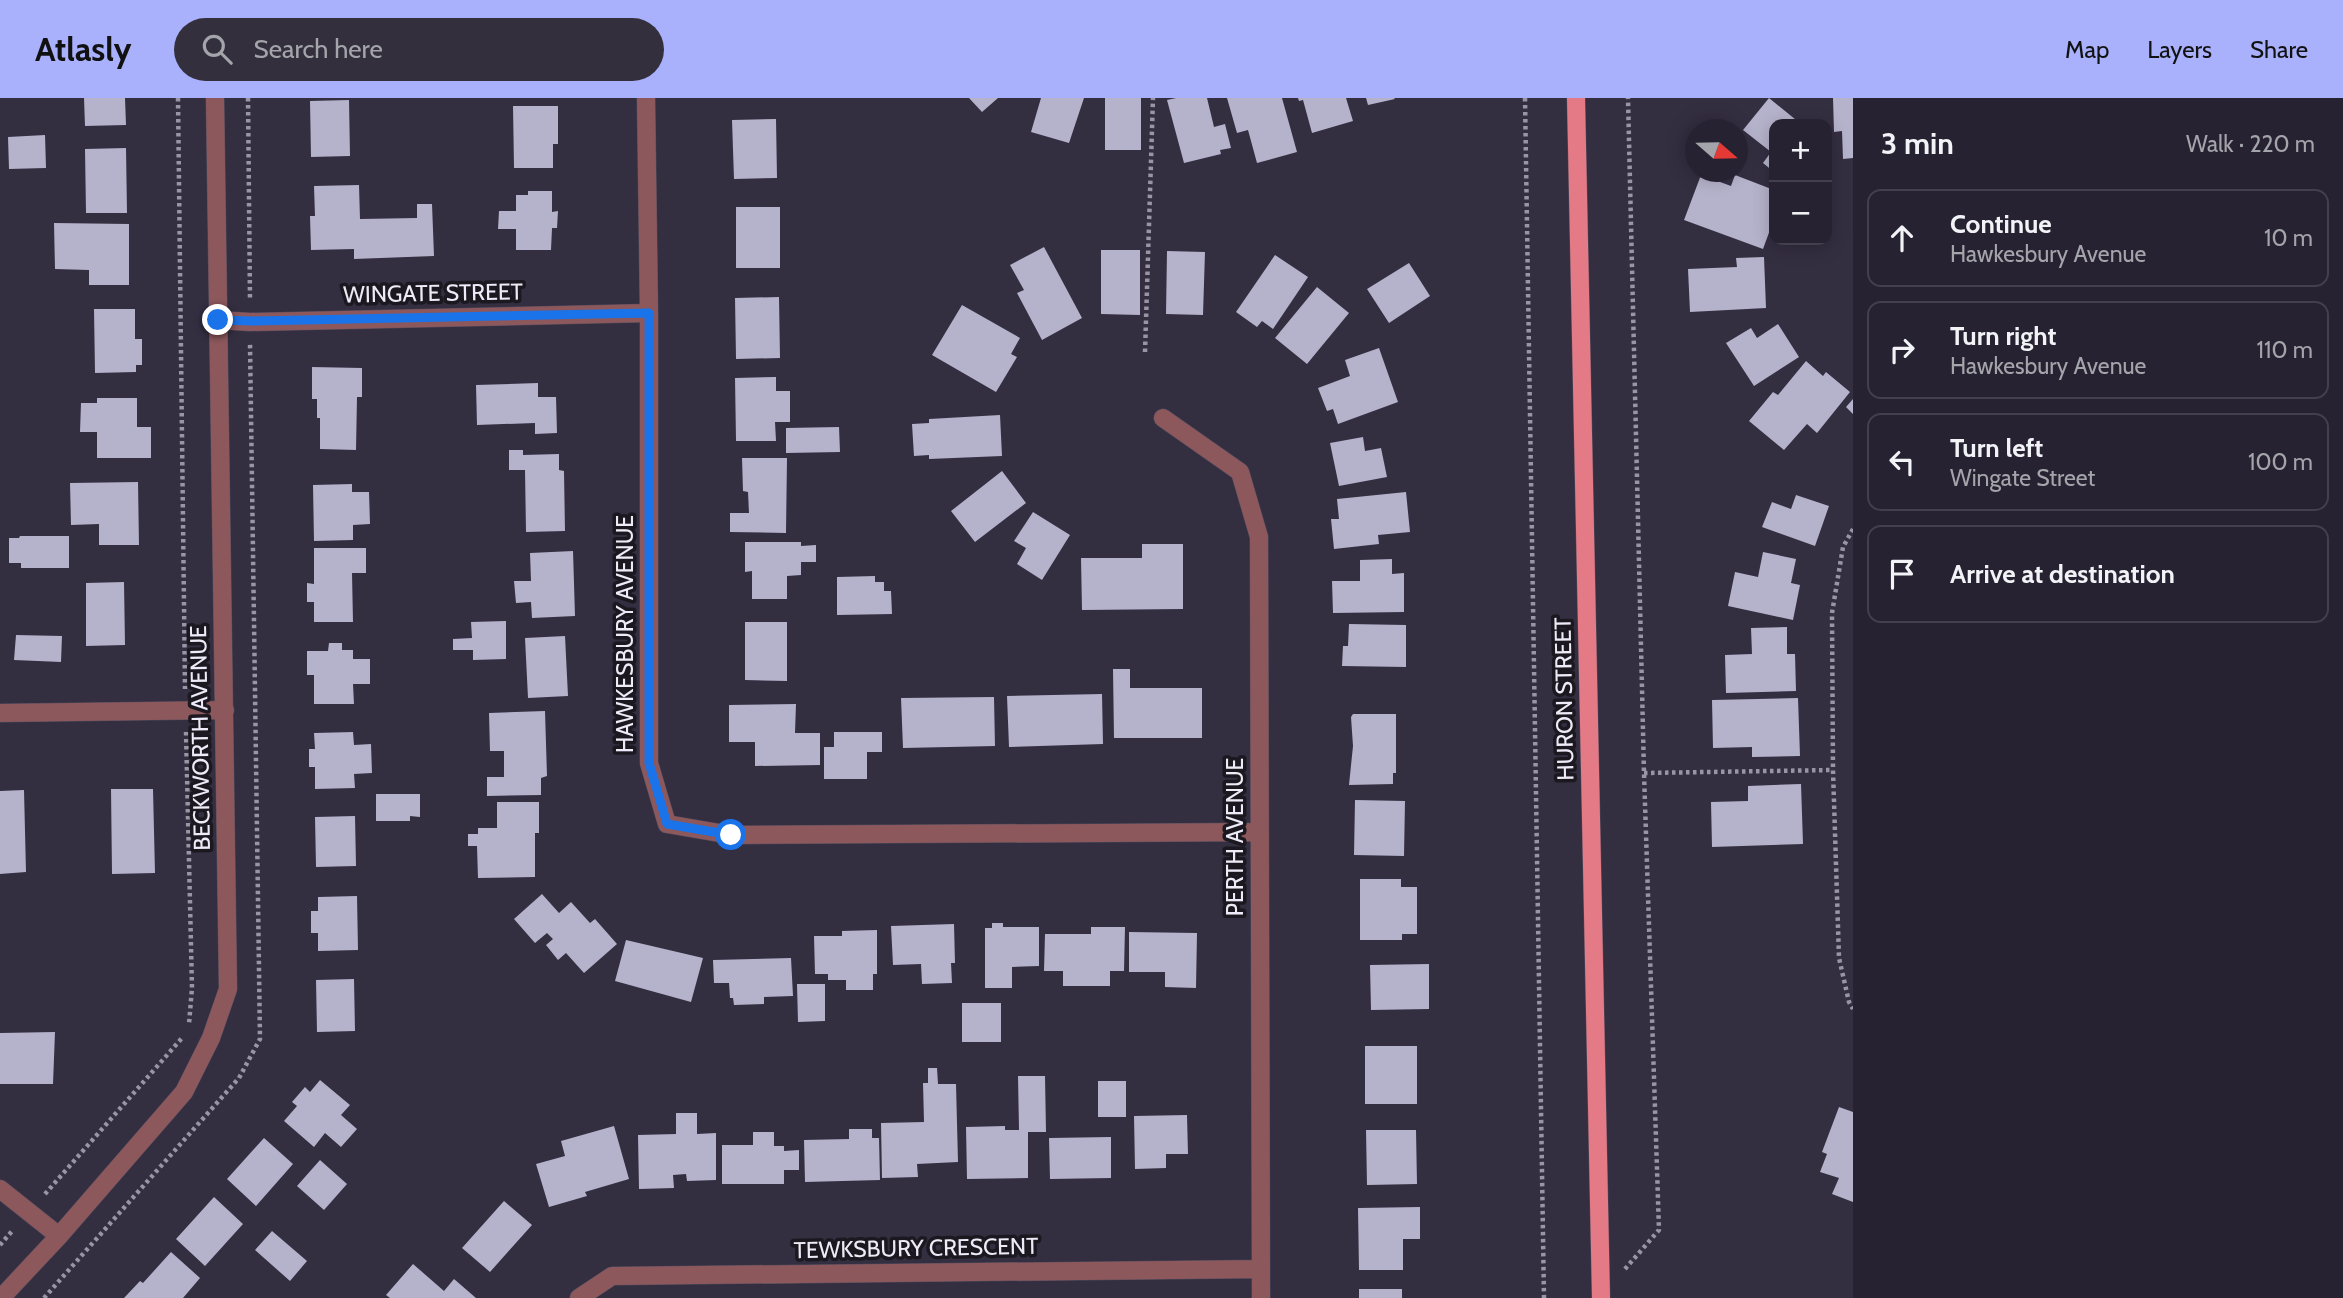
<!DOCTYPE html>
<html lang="en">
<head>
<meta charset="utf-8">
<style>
	:root { --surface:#272231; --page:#332f3d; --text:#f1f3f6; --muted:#a4a4ab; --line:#433f4d; --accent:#a9b0fc }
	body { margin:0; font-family:Cabin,sans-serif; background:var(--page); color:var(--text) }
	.controls { position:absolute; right:21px; top:21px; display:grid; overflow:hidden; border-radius:14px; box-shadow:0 4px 18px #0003 }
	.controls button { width:63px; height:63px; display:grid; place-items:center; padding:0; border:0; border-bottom:2px solid var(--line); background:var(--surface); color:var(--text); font:35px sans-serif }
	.compass { position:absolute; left:1685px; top:21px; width:63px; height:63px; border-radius:50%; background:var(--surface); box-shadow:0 4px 18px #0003; rotate:110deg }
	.stop { position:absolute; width:21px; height:21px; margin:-16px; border:5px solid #1a73e8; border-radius:50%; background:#fff }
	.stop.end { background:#1a73e8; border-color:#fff; box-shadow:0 2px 7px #0008 }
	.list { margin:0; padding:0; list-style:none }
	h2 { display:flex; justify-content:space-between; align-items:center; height:91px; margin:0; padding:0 28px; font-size:30px }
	h2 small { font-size:23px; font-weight:400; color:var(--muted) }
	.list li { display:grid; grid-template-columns:46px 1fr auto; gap:21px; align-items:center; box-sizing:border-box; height:98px; margin:0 14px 14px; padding:0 14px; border:2px solid var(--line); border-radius:14px }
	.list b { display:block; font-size:26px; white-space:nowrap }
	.list p { margin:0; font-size:23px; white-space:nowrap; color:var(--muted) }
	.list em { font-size:23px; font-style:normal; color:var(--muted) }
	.icon { flex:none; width:38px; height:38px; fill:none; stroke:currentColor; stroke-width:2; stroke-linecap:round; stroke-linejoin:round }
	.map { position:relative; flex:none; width:1853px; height:1200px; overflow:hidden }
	header { display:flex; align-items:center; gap:42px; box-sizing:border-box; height:98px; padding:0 35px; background:var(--accent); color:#111 }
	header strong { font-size:33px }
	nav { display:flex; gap:38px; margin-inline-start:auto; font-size:24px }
	.search { width:490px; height:63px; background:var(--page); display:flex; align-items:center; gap:18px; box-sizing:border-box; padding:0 24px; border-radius:38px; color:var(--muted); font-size:26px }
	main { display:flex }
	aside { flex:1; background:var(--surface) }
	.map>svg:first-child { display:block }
</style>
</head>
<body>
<header>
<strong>Atlasly</strong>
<div class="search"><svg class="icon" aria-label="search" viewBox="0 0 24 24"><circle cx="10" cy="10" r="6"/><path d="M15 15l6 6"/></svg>Search here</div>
<nav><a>Map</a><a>Layers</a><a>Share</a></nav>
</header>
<main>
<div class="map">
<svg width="1853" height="1200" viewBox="0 0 1853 1200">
	<rect width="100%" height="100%" fill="#342e41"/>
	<path fill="#b5b2cb" d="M 84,0 L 125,0 L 126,27 L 85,28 Z
		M 969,0 L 998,0 L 982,14 Z
		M 1041,0 L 1084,0 L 1069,45 L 1031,34 Z
		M 1105,0 L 1141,0 L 1141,52 L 1105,52 Z
		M 1176,0 L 1207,0 L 1214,29 L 1225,26 L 1231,50 L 1220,52 L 1221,56 L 1184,65 L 1167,2 Z
		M 1227,0 L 1282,0 L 1297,54 L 1257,65 L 1248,32 L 1237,35 Z
		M 1298,0 L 1346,0 L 1353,23 L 1312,35 L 1303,2 L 1299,3 Z
		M 1366,0 L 1394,0 L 1395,1 L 1368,7 Z
		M 1769,0 L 1801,26 L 1774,26 L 1774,74 L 1763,65 L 1771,54 L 1743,32 Z
		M 1833,0 L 1853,0 L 1853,60 L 1843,61 L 1842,33 L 1834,34 Z
		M 349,2 L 350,58 L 311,59 L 310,3 Z
		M 513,8 L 558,8 L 558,46 L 553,46 L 553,70 L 514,70 Z
		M 776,21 L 777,80 L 734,81 L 732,22 Z
		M 45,37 L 46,70 L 9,71 L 8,39 Z
		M 126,50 L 127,115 L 86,115 L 85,51 Z
		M 1701,77 L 1731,88 L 1735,77 L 1774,92 L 1774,121 L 1763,151 L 1684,122 Z
		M 359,87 L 360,121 L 417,120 L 417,106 L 432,106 L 434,158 L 354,161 L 354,151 L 311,152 L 310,118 L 315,118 L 314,88 Z
		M 528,93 L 552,93 L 552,114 L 558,113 L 557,130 L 552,130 L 551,152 L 516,152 L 516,131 L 498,131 L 499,113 L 516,113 L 516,97 L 528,97 Z
		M 736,109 L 780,109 L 780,170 L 736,170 Z
		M 54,125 L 129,126 L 129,187 L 89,187 L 89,172 L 55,171 Z
		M 1044,149 L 1082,220 L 1042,242 L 1017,195 L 1024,192 L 1010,167 Z
		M 1101,152 L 1140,152 L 1140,217 L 1101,216 Z
		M 1167,153 L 1205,154 L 1203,217 L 1166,216 Z
		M 1275,157 L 1308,179 L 1273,231 L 1262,223 L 1257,229 L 1236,214 Z
		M 1764,159 L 1766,210 L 1690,214 L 1688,171 L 1737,169 L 1736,160 Z
		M 1409,165 L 1430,198 L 1389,225 L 1367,191 Z
		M 1317,189 L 1349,215 L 1307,266 L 1275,240 Z
		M 779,199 L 780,260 L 736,261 L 735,200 Z
		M 962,207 L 1020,240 L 1011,256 L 1017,259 L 996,294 L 932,257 Z
		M 94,211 L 135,211 L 135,241 L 142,241 L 142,267 L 136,267 L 136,274 L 95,275 Z
		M 1778,226 L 1799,259 L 1754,288 L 1726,245 L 1751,230 L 1757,240 Z
		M 1379,250 L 1398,304 L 1338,326 L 1333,311 L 1327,313 L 1318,290 L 1350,278 L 1345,262 Z
		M 1806,263 L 1823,278 L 1826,274 L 1850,294 L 1817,335 L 1807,326 L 1784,352 L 1749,323 L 1773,294 L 1778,297 Z
		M 312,269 L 362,270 L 362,299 L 357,299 L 356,352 L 320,351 L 320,320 L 317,320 L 317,301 L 312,301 Z
		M 776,279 L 776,293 L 790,293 L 790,324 L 775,324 L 776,343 L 736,343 L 735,280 Z
		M 538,285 L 538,299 L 556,299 L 557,335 L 535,336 L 535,325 L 477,327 L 476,287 Z
		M 97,300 L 137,300 L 137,329 L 151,329 L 151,360 L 97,360 L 97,334 L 80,334 L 81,305 L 97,305 Z
		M 1853,301 L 1853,316 L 1846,309 Z
		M 1000,317 L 1002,358 L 929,361 L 929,357 L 914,358 L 912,326 L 929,325 L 929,321 Z
		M 839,329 L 840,354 L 786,355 L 786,330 Z
		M 1363,339 L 1365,353 L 1381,350 L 1387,379 L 1339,388 L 1330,345 Z
		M 509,352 L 523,352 L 523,357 L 559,356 L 559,372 L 564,373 L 565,433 L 526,434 L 525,372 L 509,372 Z
		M 742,360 L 787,360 L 786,435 L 730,434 L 730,415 L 749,415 L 748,394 L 743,393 Z
		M 1002,373 L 1026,405 L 975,444 L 951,413 Z
		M 138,384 L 139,447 L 99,447 L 99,426 L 71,427 L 70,385 Z
		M 352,386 L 352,394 L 369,394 L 370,426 L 353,427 L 353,442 L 314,443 L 313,387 Z
		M 1406,394 L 1410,434 L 1378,437 L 1379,446 L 1334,451 L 1331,421 L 1339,421 L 1337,401 Z
		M 1796,397 L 1829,408 L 1815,448 L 1762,429 L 1772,404 L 1791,411 Z
		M 1033,414 L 1070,437 L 1042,482 L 1017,466 L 1026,450 L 1014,443 Z
		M 20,438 L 69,438 L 69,470 L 21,470 L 21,465 L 9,465 L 9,440 L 19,440 Z
		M 745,444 L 801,444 L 801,448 L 816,447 L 816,464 L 801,464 L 801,477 L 787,478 L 787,501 L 752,501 L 752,473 L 745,474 Z
		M 1142,446 L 1183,446 L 1183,511 L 1082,512 L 1081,460 L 1142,460 Z
		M 314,450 L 366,450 L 366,475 L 352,475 L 353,524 L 314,524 L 314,504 L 307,504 L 307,485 L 314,486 Z
		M 573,453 L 575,518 L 532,520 L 531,504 L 516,505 L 514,483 L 531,483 L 530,455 Z
		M 1763,454 L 1796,461 L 1791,485 L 1800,487 L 1793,522 L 1728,508 L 1735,474 L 1758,479 Z
		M 1392,461 L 1392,476 L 1404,475 L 1404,514 L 1333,515 L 1332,483 L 1360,483 L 1360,462 Z
		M 875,478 L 875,484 L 884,484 L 884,493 L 891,493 L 892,516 L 837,517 L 837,479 Z
		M 124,484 L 125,547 L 86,548 L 86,485 Z
		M 506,523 L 506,561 L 473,562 L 473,552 L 453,552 L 453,541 L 472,540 L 471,524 Z
		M 745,524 L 787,524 L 787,583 L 745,582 Z
		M 1349,526 L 1406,527 L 1406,569 L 1342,568 L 1343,548 L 1348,548 Z
		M 1787,529 L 1787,556 L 1795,556 L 1796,593 L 1726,595 L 1725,557 L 1752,556 L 1751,530 Z
		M 16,537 L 62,538 L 61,564 L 14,562 Z
		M 565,538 L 568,598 L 528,600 L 525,540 Z
		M 329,545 L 342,545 L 342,552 L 353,552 L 353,561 L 370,561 L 370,586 L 353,586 L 354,606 L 314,606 L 314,577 L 307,577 L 307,553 L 328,553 Z
		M 1113,571 L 1130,571 L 1130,590 L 1202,590 L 1202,640 L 1114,640 Z
		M 1102,596 L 1103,646 L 1009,649 L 1007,598 Z
		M 994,599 L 995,648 L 903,650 L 901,600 Z
		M 1798,600 L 1800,658 L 1752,659 L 1752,649 L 1713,650 L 1712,602 Z
		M 796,606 L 795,635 L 820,635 L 820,667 L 755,668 L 755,644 L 729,644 L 729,607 Z
		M 545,613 L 547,678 L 541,680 L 541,697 L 487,698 L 487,679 L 504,679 L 504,653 L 490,653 L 489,615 Z
		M 1353,616 L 1396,616 L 1396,675 L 1393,675 L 1393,686 L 1349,687 L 1353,648 L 1351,619 Z
		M 353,634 L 354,647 L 371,646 L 372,675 L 354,676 L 355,690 L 315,691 L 315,669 L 309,669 L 309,651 L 315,651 L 314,635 Z
		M 834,634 L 882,634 L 882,654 L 867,654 L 867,681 L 824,681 L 824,649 L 834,649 Z
		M 1801,686 L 1803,746 L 1712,749 L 1711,704 L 1748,703 L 1748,688 Z
		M 111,691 L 153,691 L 155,775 L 112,776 Z
		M 24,692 L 26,774 L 0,776 L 0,693 Z
		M 376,696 L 420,696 L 420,719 L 410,718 L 410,723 L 376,723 Z
		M 1355,702 L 1405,703 L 1404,758 L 1354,757 Z
		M 497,704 L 539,704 L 539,735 L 535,735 L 535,779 L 478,780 L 477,748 L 468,748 L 468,736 L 478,736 L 478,730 L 497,730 Z
		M 355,718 L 356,768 L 316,769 L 315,719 Z
		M 1360,781 L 1401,781 L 1401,789 L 1417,789 L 1417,836 L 1402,836 L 1402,842 L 1360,842 Z
		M 542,796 L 559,815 L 571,804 L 590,825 L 595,821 L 617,846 L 584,875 L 566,855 L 558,862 L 546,847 L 553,841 L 547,835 L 535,845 L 514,821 Z
		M 357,798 L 358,852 L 318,853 L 318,835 L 311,835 L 311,813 L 318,813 L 318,799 Z
		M 992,825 L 1003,825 L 1003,829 L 1039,829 L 1039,868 L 1012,869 L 1012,890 L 985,890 L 985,830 L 992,830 Z
		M 954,826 L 955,865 L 951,865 L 952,885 L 922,886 L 921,866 L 893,867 L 891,828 Z
		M 1091,829 L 1125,829 L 1124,873 L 1110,873 L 1110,888 L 1063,888 L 1063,873 L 1044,873 L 1045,836 L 1091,836 Z
		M 877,832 L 877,876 L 873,876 L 873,892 L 846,892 L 846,882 L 828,882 L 828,876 L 815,876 L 814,838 L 842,838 L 842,833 Z
		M 1129,834 L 1197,835 L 1196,890 L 1165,889 L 1165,874 L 1129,874 Z
		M 626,842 L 703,860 L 691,904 L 615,883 Z
		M 791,860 L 793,898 L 764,899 L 764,906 L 734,907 L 733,900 L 730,900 L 729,885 L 714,885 L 713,862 Z
		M 1429,866 L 1429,911 L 1371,912 L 1370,867 Z
		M 354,881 L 355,933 L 317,934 L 316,882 Z
		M 797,886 L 825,886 L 825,923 L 798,924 Z
		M 962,905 L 1001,905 L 1001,944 L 962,944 Z
		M 55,934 L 53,986 L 0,986 L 0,935 Z
		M 1365,948 L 1417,948 L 1417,1006 L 1365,1006 Z
		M 928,970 L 937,970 L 938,986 L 956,986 L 958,1064 L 917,1066 L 918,1079 L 882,1080 L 881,1025 L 924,1024 L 923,985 L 928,985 Z
		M 1018,978 L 1045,978 L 1046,1034 L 1028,1034 L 1028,1080 L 967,1081 L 966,1029 L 1005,1028 L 1005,1032 L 1019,1032 Z
		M 320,982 L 350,1007 L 341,1017 L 357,1031 L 341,1049 L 325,1035 L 314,1049 L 284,1023 L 297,1008 L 292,1004 L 305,989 L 310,994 Z
		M 1098,983 L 1126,983 L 1126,1019 L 1098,1019 Z
		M 1839,1009 L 1853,1014 L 1853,1104 L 1832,1096 L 1839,1080 L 1820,1074 L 1827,1056 L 1822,1054 Z
		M 676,1015 L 697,1015 L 697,1036 L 716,1035 L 716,1082 L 687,1083 L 686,1076 L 673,1077 L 674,1090 L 639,1091 L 638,1037 L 676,1036 Z
		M 1187,1017 L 1188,1056 L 1166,1056 L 1166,1070 L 1135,1071 L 1134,1018 Z
		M 614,1028 L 629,1081 L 585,1094 L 587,1098 L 549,1109 L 536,1066 L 565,1058 L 561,1043 Z
		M 849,1031 L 872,1031 L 872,1040 L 879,1040 L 880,1082 L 805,1084 L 804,1042 L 849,1041 Z
		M 1366,1032 L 1416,1032 L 1417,1086 L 1367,1087 Z
		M 753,1034 L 774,1034 L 774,1048 L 784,1048 L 784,1053 L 799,1052 L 799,1072 L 784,1072 L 784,1086 L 722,1086 L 722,1047 L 753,1047 Z
		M 1111,1039 L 1111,1080 L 1050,1081 L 1049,1040 Z
		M 264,1040 L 293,1066 L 256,1108 L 227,1081 Z
		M 320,1062 L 347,1086 L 324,1112 L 297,1088 Z
		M 214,1099 L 243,1126 L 205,1168 L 176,1141 Z
		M 504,1103 L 532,1127 L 490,1174 L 462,1150 Z
		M 1420,1109 L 1420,1141 L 1403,1141 L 1403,1172 L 1359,1172 L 1358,1110 Z
		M 272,1133 L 307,1163 L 290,1183 L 255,1152 Z
		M 171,1154 L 200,1180 L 183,1200 L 124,1200 L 140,1183 L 143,1185 Z
		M 413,1166 L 444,1193 L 454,1181 L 476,1200 L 390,1200 L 386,1197 Z
		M 1359,1191 L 1402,1191 L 1402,1200 L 1359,1200 Z"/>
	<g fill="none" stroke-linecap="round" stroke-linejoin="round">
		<defs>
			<path id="minor" d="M 646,0 L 649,215 L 649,665 L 667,726 L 731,737 L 1260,734
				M 218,222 L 250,224 L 649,215
				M 1163,320 L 1240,374 L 1259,439 L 1261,1200
				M 0,615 L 225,612
				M 0,1091 L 59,1138
				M 1,1200 L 59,1138 L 184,994 L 211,940 L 228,891 L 215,0
				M 579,1200 L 612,1178 L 1261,1171"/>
			<path id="major" d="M 1576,0 L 1601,1200"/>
		</defs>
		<use href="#minor" stroke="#524c5e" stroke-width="19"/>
		<use href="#major" stroke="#524c5e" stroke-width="19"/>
		<path stroke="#9a95a5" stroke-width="4.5" stroke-dasharray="3.5 3.5" stroke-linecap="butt" d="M 178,0 L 185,591
			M 248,0 L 250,202
			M 1525,0 L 1544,1200
			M 1145,254 L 1153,0
			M 1853,431 L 1843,449 L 1832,515 L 1833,672 L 1839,860 L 1849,904 L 1853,911
			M 186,634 L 192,890 L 189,926
			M 1644,675 L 1833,672
			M 45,1096 L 182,940
			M 0,1147 L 13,1132
			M 1625,1171 L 1659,1132 L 1644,675 L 1628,0
			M 44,1200 L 239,980 L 260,941 L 250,246"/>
		<use href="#minor" stroke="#8c585c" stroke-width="18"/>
		<use href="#major" stroke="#e37a85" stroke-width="18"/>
	</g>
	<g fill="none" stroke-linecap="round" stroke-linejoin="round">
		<path stroke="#1a73e8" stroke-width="9" d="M 218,222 L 250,223 L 649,215 L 649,665 L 667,726 L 731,737"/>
	</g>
	<g text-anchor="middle" stroke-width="7" stroke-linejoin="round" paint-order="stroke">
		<g font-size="23" fill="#eeeaf7" stroke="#1b1820">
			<text transform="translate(433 195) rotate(-1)" y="8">WINGATE STREET</text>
			<text transform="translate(625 536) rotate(-90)" y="8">HAWKESBURY AVENUE</text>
			<text transform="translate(1564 601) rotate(-91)" y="8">HURON STREET</text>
			<text transform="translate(200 640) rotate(-91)" y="8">BECKWORTH AVENUE</text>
			<text transform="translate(1235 739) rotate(-90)" y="8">PERTH AVENUE</text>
			<text transform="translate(916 1150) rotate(-1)" y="8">TEWKSBURY CRESCENT</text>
		</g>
	</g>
</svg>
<div class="controls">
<button>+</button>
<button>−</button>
</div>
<svg class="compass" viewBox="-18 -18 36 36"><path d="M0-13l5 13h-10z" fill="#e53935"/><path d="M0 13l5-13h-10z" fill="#a4a4ab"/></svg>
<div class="stop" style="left:731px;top:737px"></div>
<div class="stop end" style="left:218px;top:222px"></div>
</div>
<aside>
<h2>3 min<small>Walk · 220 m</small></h2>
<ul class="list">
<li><svg class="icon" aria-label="ahead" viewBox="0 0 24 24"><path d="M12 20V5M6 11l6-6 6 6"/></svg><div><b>Continue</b><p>Hawkesbury Avenue</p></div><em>10 m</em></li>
<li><svg class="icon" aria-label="right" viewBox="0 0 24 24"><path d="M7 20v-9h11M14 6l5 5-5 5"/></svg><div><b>Turn right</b><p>Hawkesbury Avenue</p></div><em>110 m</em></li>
<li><svg class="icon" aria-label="left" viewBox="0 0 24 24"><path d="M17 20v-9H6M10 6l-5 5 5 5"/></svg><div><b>Turn left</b><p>Wingate Street</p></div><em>100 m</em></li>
<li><svg class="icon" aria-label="arrive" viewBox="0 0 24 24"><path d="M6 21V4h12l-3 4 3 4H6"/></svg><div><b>Arrive at destination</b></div></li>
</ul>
</aside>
</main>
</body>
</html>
